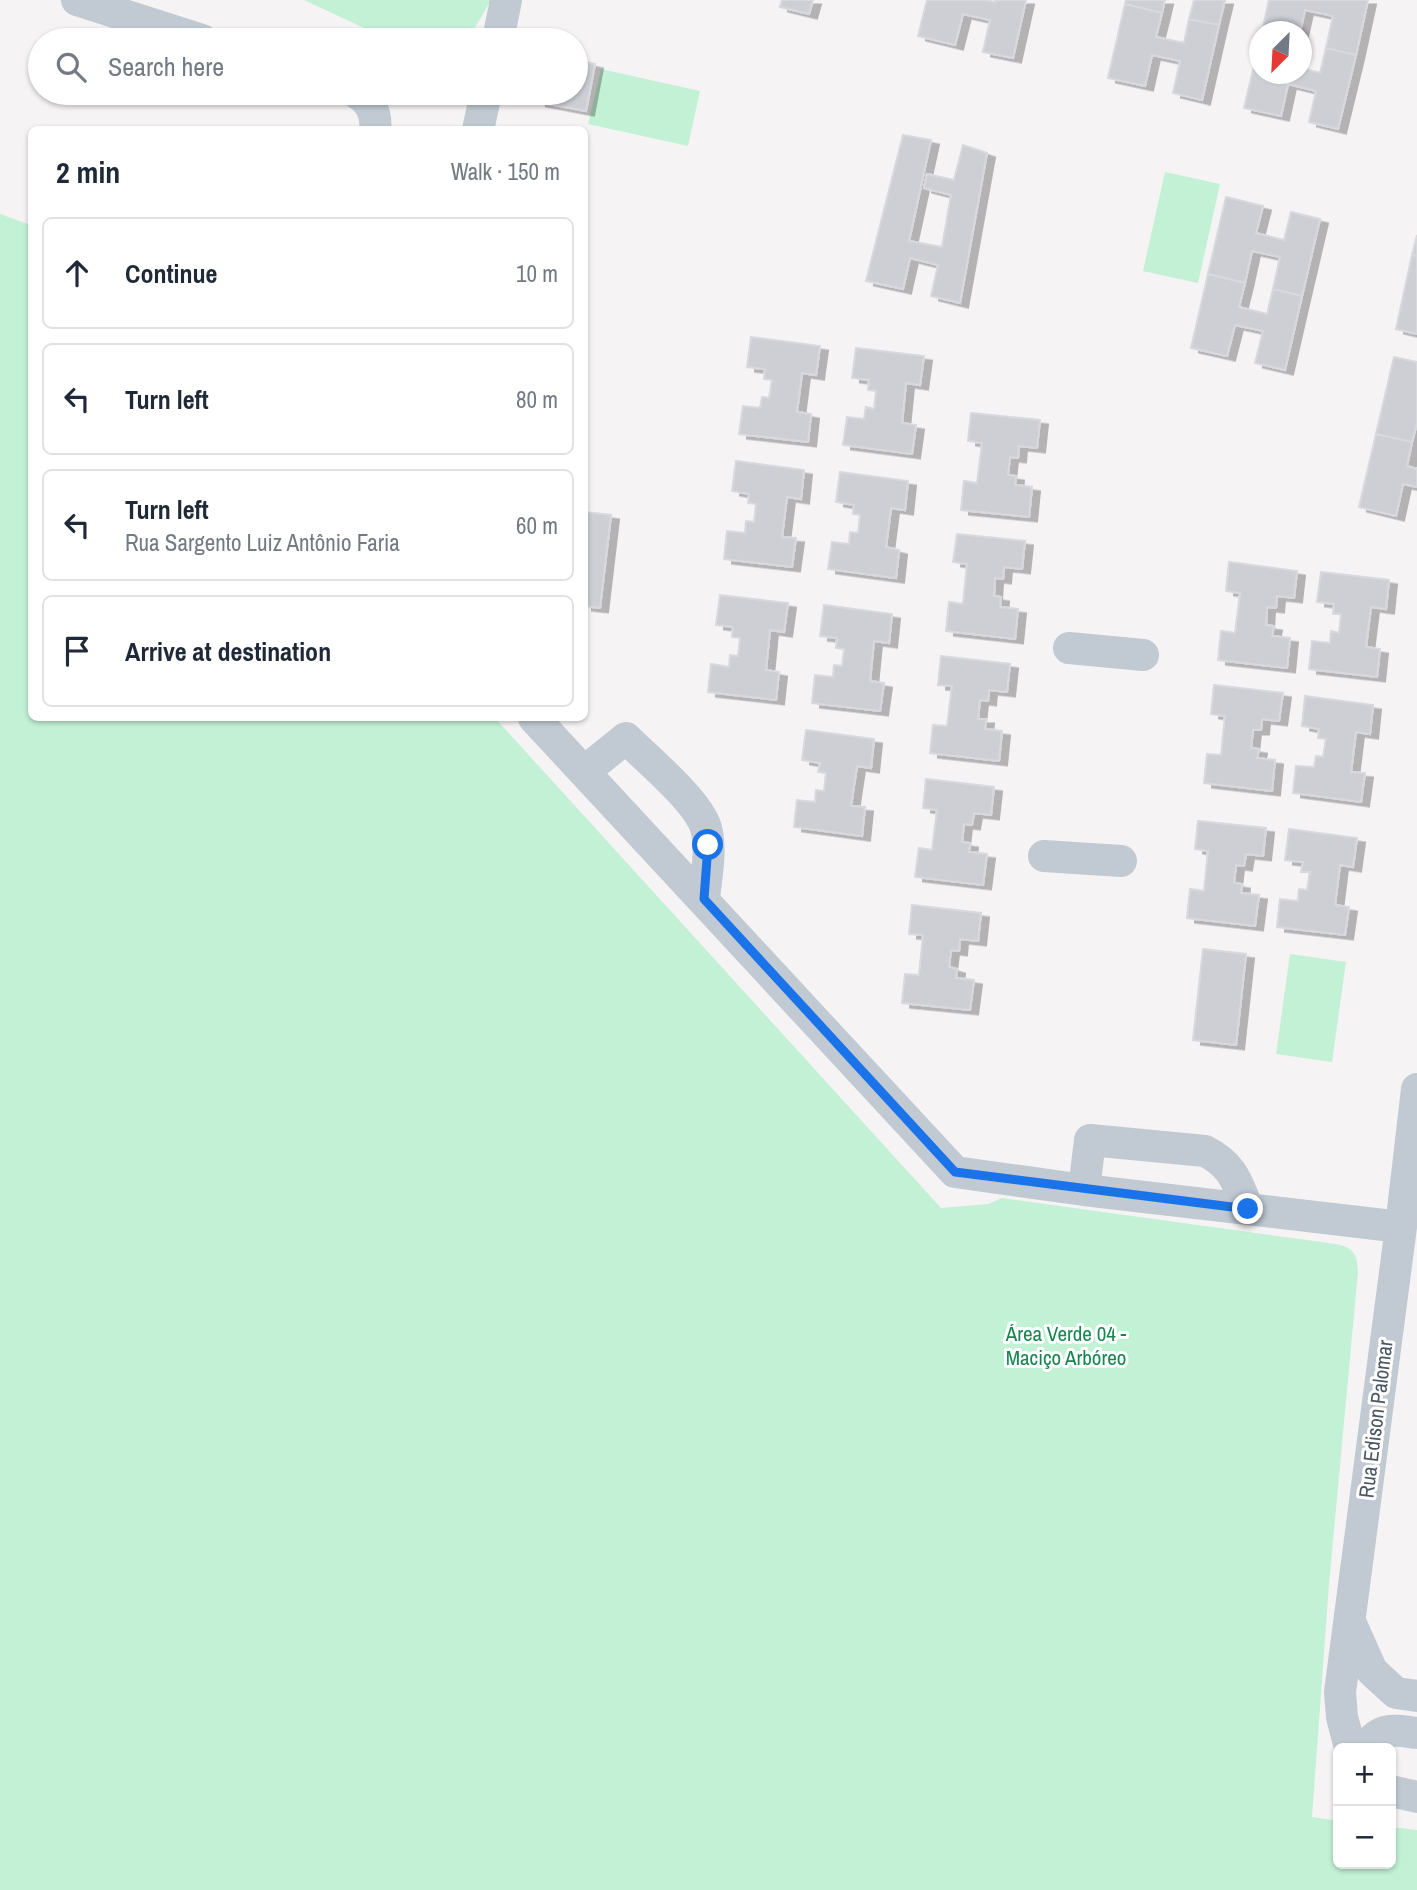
<!DOCTYPE html>
<html lang="en">
<head>
<meta charset="utf-8">
<style>
	:root { --surface:#fff; --page:#f2f2f3; --text:#1f2937; --muted:#747a83; --line:#e0e1e3 }
	body { margin:0; font-family:"Archivo Narrow",sans-serif; background:var(--page); color:var(--text) }
	.controls { position:absolute; right:21px; bottom:21px; display:grid; overflow:hidden; border-radius:10px; box-shadow:0 2px 5px #0004 }
	.controls button { width:63px; height:63px; display:grid; place-items:center; padding:0; border:0; border-bottom:2px solid var(--line); background:var(--surface); color:var(--text); font:35px sans-serif }
	.compass { position:absolute; left:1249px; top:21px; width:63px; height:63px; border-radius:50%; background:var(--surface); box-shadow:0 2px 5px #0004; rotate:204deg }
	.stop { position:absolute; width:21px; height:21px; margin:-16px; border:5px solid #1a73e8; border-radius:50%; background:#fff }
	.stop.end { background:#1a73e8; border-color:#fff; box-shadow:0 2px 7px #0008 }
	.list { margin:0; padding:0; list-style:none }
	h2 { display:flex; justify-content:space-between; align-items:center; height:91px; margin:0; padding:0 28px; font-size:30px }
	h2 small { font-size:23px; font-weight:400; color:var(--muted) }
	.list li { display:grid; grid-template-columns:46px 1fr auto; gap:21px; align-items:center; box-sizing:border-box; height:112px; margin:0 14px 14px; padding:0 14px; border:2px solid var(--line); border-radius:10px }
	.list b { display:block; font-size:26px; white-space:nowrap }
	.list p { margin:0; font-size:23px; white-space:nowrap; color:var(--muted) }
	.list em { font-size:23px; font-style:normal; color:var(--muted) }
	.icon { flex:none; width:38px; height:38px; fill:none; stroke:currentColor; stroke-width:2; stroke-linecap:round; stroke-linejoin:round }
	.map { position:relative; flex:none; width:1417px; height:1890px; overflow:hidden }
	.search { position:absolute; background:var(--surface); box-shadow:0 2px 5px #0004; left:28px; top:28px; width:560px; height:77px; display:flex; align-items:center; gap:18px; box-sizing:border-box; padding:0 24px; border-radius:38px; color:var(--muted); font-size:26px }
	.panel { position:absolute; background:var(--surface); box-shadow:0 2px 5px #0004; left:28px; top:126px; width:560px; height:595px; border-radius:10px }
	.map>svg:first-child { display:block }
</style>
</head>
<body>
<div class="map">
<svg width="1417" height="1890" viewBox="0 0 1417 1890">
	<defs>
		<filter id="shadow"><feDropShadow dx="8" dy="4.5" stdDeviation="0" flood-color="#0004"/></filter>
	</defs>
	<rect width="100%" height="100%" fill="#f5f3f3"/>
	<path fill="#c3f1d5" d="M 304,0 L 491,0 L 473,31 L 454,40 L 398,40 L 364,28 Z
		M 601,69 L 700,91 L 688,146 L 588,124 Z
		M 1165,172 L 1220,184 L 1198,283 L 1143,271 Z
		M 0,214 L 31,225 L 32,718 L 495,718 L 941,1208 L 988,1204 L 1002,1198 L 1336,1244 C 1354,1248 1357,1254 1358,1272 L 1329,1584 L 1312,1817 L 1338,1821 L 1338,1864 L 1391,1864 L 1391,1827 L 1417,1830 L 1417,1890 L 0,1890 Z
		M 1290,954 L 1346,962 L 1332,1062 L 1276,1054 Z"/>
	<path fill="#cdcfd5" stroke="#d7d9de" stroke-width="2" filter="url(#shadow)" d="M 782,0 L 813,0 L 809,14 L 780,7 Z
		M 927,0 L 985,0 L 995,2 L 995,0 L 1026,0 L 1013,58 L 983,52 L 990,20 L 963,14 L 955,45 L 918,36 Z
		M 1126,0 L 1165,0 L 1162,13 L 1125,4 Z
		M 1194,0 L 1225,0 L 1219,25 L 1189,19 Z
		M 1269,0 L 1368,0 L 1356,55 L 1326,48 L 1333,16 L 1305,10 L 1300,32 L 1262,32 Z
		M 1125,4 L 1162,13 L 1156,37 L 1184,43 L 1189,19 L 1219,25 L 1202,100 L 1173,93 L 1180,61 L 1152,55 L 1145,86 L 1108,78 Z
		M 1260,41 L 1260,74 L 1302,74 L 1302,68 L 1320,73 L 1326,48 L 1356,55 L 1338,129 L 1309,122 L 1316,91 L 1288,84 L 1281,116 L 1244,108 Z
		M 576,60 L 595,64 L 586,111 L 538,102 L 539,93 L 576,93 Z
		M 903,135 L 931,140 L 909,241 L 942,247 L 951,195 L 924,188 L 927,174 L 954,180 L 963,145 L 987,153 L 960,303 L 931,296 L 938,265 L 910,258 L 903,289 L 866,281 Z
		M 1226,197 L 1263,206 L 1256,233 L 1284,240 L 1291,212 L 1320,219 L 1302,296 L 1273,289 L 1280,257 L 1252,251 L 1245,283 L 1208,274 Z
		M 1417,235 L 1417,256 L 1412,255 Z
		M 1412,255 L 1417,256 L 1417,334 L 1396,329 Z
		M 1208,274 L 1245,283 L 1239,307 L 1267,314 L 1273,289 L 1302,296 L 1285,370 L 1255,363 L 1263,331 L 1235,325 L 1227,356 L 1191,348 Z
		M 751,337 L 820,346 L 816,375 L 802,373 L 797,412 L 811,414 L 808,442 L 739,434 L 743,406 L 760,408 L 762,397 L 769,398 L 772,380 L 764,379 L 765,369 L 747,367 Z
		M 856,348 L 924,356 L 920,385 L 906,383 L 902,423 L 916,425 L 912,454 L 843,445 L 847,417 L 864,419 L 866,407 L 874,409 L 876,391 L 868,390 L 869,380 L 852,378 Z
		M 1394,357 L 1417,362 L 1417,423 L 1412,442 L 1376,434 Z
		M 971,413 L 1040,420 L 1037,448 L 1019,446 L 1018,458 L 1010,457 L 1008,475 L 1016,476 L 1015,485 L 1032,487 L 1029,517 L 961,510 L 964,481 L 977,483 L 982,443 L 968,441 Z
		M 1376,434 L 1412,442 L 1407,466 L 1417,469 L 1417,487 L 1403,484 L 1396,516 L 1359,507 Z
		M 736,461 L 804,470 L 801,499 L 787,497 L 782,537 L 796,538 L 792,567 L 724,559 L 727,531 L 745,533 L 746,521 L 754,522 L 756,504 L 748,503 L 749,494 L 732,491 Z
		M 840,472 L 908,481 L 905,510 L 891,508 L 886,547 L 899,550 L 896,578 L 828,569 L 832,542 L 849,544 L 850,532 L 858,533 L 860,515 L 853,514 L 854,505 L 836,502 Z
		M 584,512 L 611,515 L 600,608 L 584,606 Z
		M 957,534 L 1025,541 L 1022,569 L 1004,567 L 1003,579 L 995,578 L 994,596 L 1001,597 L 1000,607 L 1018,609 L 1015,639 L 946,631 L 949,602 L 963,604 L 967,564 L 953,562 Z
		M 1229,562 L 1297,571 L 1294,598 L 1277,596 L 1276,608 L 1267,607 L 1266,625 L 1274,626 L 1272,636 L 1290,638 L 1287,668 L 1218,660 L 1221,631 L 1235,633 L 1240,593 L 1226,591 Z
		M 1321,572 L 1389,580 L 1386,609 L 1371,607 L 1366,647 L 1380,649 L 1377,677 L 1309,669 L 1312,641 L 1330,643 L 1331,631 L 1339,633 L 1341,614 L 1333,614 L 1334,604 L 1317,602 Z
		M 720,595 L 788,603 L 784,632 L 770,630 L 766,670 L 779,672 L 776,700 L 708,692 L 711,664 L 729,667 L 730,655 L 738,656 L 740,638 L 732,637 L 733,627 L 716,625 Z
		M 824,605 L 892,614 L 889,643 L 874,641 L 870,681 L 884,683 L 880,711 L 812,703 L 815,675 L 833,677 L 834,665 L 842,666 L 844,649 L 836,648 L 837,638 L 820,636 Z
		M 941,656 L 1010,664 L 1007,692 L 989,690 L 988,701 L 980,700 L 978,719 L 986,719 L 985,729 L 1002,731 L 999,761 L 930,753 L 933,725 L 947,726 L 952,686 L 938,685 Z
		M 1214,685 L 1283,693 L 1279,721 L 1262,719 L 1261,730 L 1253,730 L 1251,748 L 1259,749 L 1257,758 L 1275,760 L 1272,791 L 1204,783 L 1207,754 L 1221,755 L 1225,716 L 1211,714 Z
		M 1305,696 L 1373,705 L 1370,734 L 1356,732 L 1351,772 L 1365,773 L 1361,802 L 1293,793 L 1296,766 L 1314,767 L 1316,756 L 1323,757 L 1326,739 L 1318,738 L 1319,729 L 1302,726 Z
		M 806,730 L 874,739 L 871,768 L 857,766 L 851,806 L 865,807 L 862,836 L 794,827 L 797,800 L 815,802 L 816,790 L 824,791 L 826,773 L 818,772 L 820,763 L 802,760 Z
		M 926,779 L 994,787 L 991,815 L 974,813 L 972,825 L 964,824 L 962,842 L 970,843 L 969,852 L 987,854 L 983,885 L 915,877 L 919,848 L 932,850 L 937,810 L 923,808 Z
		M 1198,821 L 1266,828 L 1263,856 L 1246,854 L 1244,866 L 1236,865 L 1234,883 L 1242,884 L 1241,893 L 1259,895 L 1255,926 L 1187,918 L 1190,889 L 1204,891 L 1208,851 L 1195,849 Z
		M 1289,829 L 1357,838 L 1353,867 L 1340,865 L 1335,905 L 1349,907 L 1345,935 L 1277,927 L 1280,899 L 1298,901 L 1299,889 L 1307,890 L 1310,872 L 1301,872 L 1303,862 L 1285,860 Z
		M 912,905 L 981,913 L 978,941 L 960,939 L 959,951 L 951,950 L 949,967 L 957,969 L 956,978 L 974,980 L 970,1010 L 902,1003 L 905,974 L 919,975 L 923,935 L 909,934 Z
		M 1203,949 L 1246,954 L 1236,1045 L 1193,1040 Z"/>
	<g fill="none" stroke-linecap="round" stroke-linejoin="round">
		<path stroke="#c1cad2" stroke-width="32" d="M 77,0 L 202,40
			M 498,40 L 506,0
			M 357,93 C 371,101 377,114 375,130
			M 478,130 L 486,93
			M 1069,648 L 1143,655
			M 534,718 L 955,1172 L 1084,1190 L 1401,1227
			M 585,771 L 626,738 C 647,759 698,801 706,828 C 712,850 706,877 704,899
			M 1044,856 L 1121,861
			M 1084,1190 L 1090,1140 L 1205,1151 C 1233,1165 1237,1182 1248,1209
			M 1351,1624 L 1372,1671 L 1396,1693 L 1417,1696
			M 1350,1748 L 1342,1717 L 1340,1692 L 1401,1227 L 1417,1089
			M 1366,1748 C 1380,1726 1394,1730 1417,1733
			M 1391,1791 L 1417,1797"/>
	</g>
	<g fill="none" stroke-linecap="round" stroke-linejoin="round">
		<path stroke="#1a73e8" stroke-width="9" d="M 708,845 L 704,899 L 955,1172 L 1248,1209"/>
	</g>
	<g text-anchor="middle" stroke-width="6" stroke-linejoin="round" paint-order="stroke">
		<g font-size="21" fill="#17864f" stroke="#fff">
			<text x="1066" y="1341">Área Verde 04 -<tspan x="1066" dy="24">Maciço Arbóreo</tspan></text>
		</g>
		<g font-size="21" fill="#4a5661" stroke="#fff">
			<text transform="translate(1376 1419) rotate(-83)" y="7">Rua Edison Palomar</text>
		</g>
	</g>
</svg>
<div class="controls">
<button>+</button>
<button>−</button>
</div>
<svg class="compass" viewBox="-18 -18 36 36"><path d="M0-13l5 13h-10z" fill="#e53935"/><path d="M0 13l5-13h-10z" fill="#747a83"/></svg>
<div class="stop" style="left:708px;top:845px"></div>
<div class="stop end" style="left:1248px;top:1209px"></div>
<div class="search"><svg class="icon" aria-label="search" viewBox="0 0 24 24"><circle cx="10" cy="10" r="6"/><path d="M15 15l6 6"/></svg>Search here</div>
<section class="panel">
<h2>2 min<small>Walk · 150 m</small></h2>
<ul class="list">
<li><svg class="icon" aria-label="ahead" viewBox="0 0 24 24"><path d="M12 20V5M6 11l6-6 6 6"/></svg><div><b>Continue</b></div><em>10 m</em></li>
<li><svg class="icon" aria-label="left" viewBox="0 0 24 24"><path d="M17 20v-9H6M10 6l-5 5 5 5"/></svg><div><b>Turn left</b></div><em>80 m</em></li>
<li><svg class="icon" aria-label="left" viewBox="0 0 24 24"><path d="M17 20v-9H6M10 6l-5 5 5 5"/></svg><div><b>Turn left</b><p>Rua Sargento Luiz Antônio Faria</p></div><em>60 m</em></li>
<li><svg class="icon" aria-label="arrive" viewBox="0 0 24 24"><path d="M6 21V4h12l-3 4 3 4H6"/></svg><div><b>Arrive at destination</b></div></li>
</ul>
</section>
</div>
</body>
</html>
